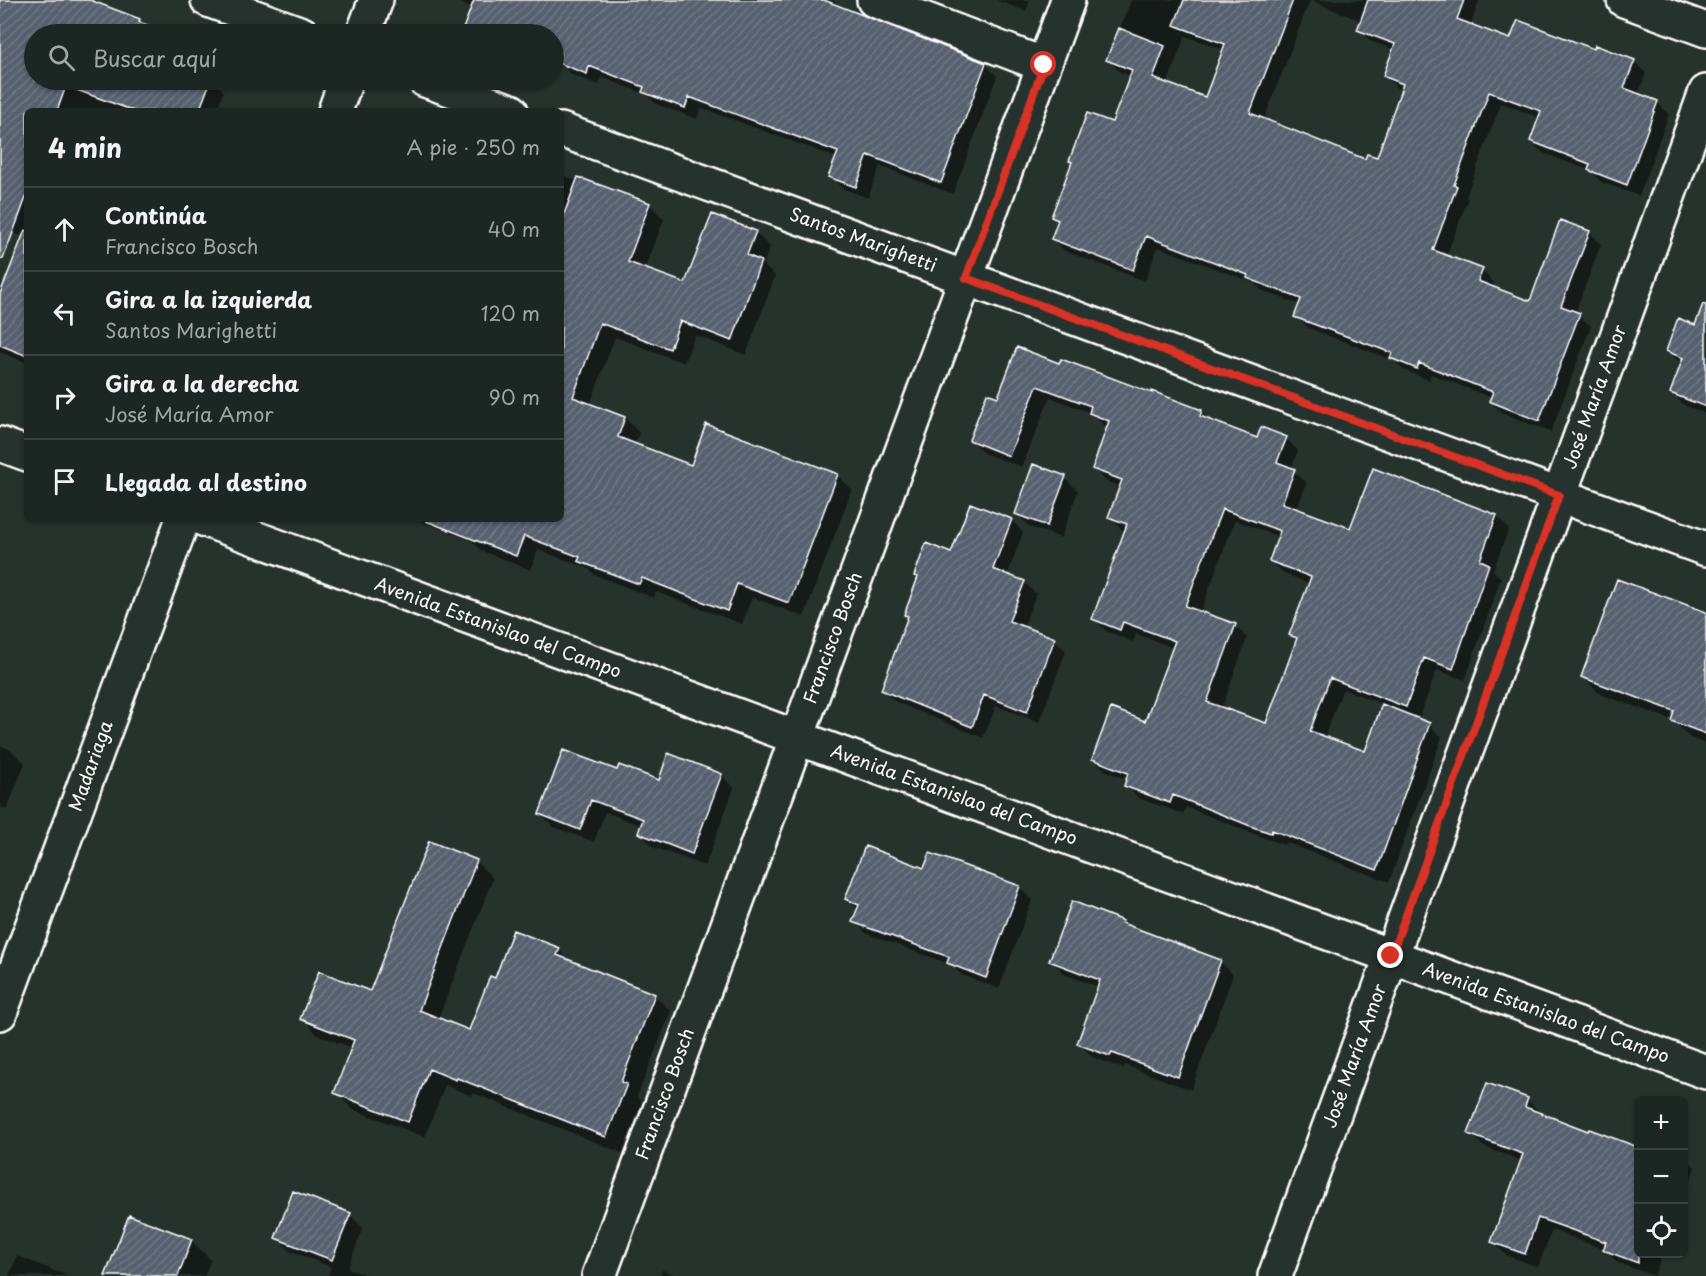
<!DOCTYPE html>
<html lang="es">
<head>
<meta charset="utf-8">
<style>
	:root { --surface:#1c2622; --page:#29322f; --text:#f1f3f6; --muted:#a0a5a5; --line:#3a4340 }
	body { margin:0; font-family:"Playpen Sans",sans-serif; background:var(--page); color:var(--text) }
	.controls { position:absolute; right:18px; bottom:18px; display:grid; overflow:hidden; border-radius:9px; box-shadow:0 2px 4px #0004 }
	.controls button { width:54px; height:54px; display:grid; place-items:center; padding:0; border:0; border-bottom:2px solid var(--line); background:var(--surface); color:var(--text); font:30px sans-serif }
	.stop { position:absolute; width:18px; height:18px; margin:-14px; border:4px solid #d93025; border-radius:50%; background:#fff }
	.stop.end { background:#d93025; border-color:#fff; box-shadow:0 2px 6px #0008 }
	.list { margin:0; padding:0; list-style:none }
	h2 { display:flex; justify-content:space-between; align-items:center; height:78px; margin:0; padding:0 24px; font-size:26px }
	h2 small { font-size:20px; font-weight:400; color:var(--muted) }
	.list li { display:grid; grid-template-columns:39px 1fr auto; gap:18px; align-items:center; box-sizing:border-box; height:84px; padding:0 24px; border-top:2px solid var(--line) }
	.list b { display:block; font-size:22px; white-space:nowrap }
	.list p { margin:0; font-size:20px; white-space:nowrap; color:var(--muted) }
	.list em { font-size:20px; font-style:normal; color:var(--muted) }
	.icon { flex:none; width:33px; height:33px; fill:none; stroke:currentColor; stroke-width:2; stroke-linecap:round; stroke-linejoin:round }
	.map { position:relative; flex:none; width:1706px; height:1276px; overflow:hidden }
	.search { position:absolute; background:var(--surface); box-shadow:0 2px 4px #0004; left:24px; top:24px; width:540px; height:66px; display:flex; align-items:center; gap:15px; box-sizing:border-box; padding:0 21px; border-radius:33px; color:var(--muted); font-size:22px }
	.panel { position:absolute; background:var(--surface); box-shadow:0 2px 4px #0004; left:24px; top:108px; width:540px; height:414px; border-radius:9px }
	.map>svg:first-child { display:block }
</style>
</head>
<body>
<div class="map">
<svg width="1706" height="1276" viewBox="0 0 1706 1276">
	<defs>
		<pattern id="building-hatch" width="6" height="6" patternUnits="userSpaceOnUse" patternTransform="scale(1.5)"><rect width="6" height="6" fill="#56606e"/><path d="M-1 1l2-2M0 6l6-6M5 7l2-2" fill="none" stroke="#6f7884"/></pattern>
	</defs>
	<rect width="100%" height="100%" fill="#26332d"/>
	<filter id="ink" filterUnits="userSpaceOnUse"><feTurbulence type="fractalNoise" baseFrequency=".0167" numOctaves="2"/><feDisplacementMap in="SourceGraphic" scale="12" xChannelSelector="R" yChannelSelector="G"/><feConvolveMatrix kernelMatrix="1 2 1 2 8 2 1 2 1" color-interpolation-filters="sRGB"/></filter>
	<g filter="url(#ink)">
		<path fill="#0007" fill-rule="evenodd" d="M 0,0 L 87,0 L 139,20 L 144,25 L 168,34 L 34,34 L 34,80 L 212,80 L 224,91 L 216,111 L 27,111 L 27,238 L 0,228 Z
			M 452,0 L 833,0 L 844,10 L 985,64 L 997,76 L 953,194 L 880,166 L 868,198 L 842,188 L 830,176 L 837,158 L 701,108 L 697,119 L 656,104 L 645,94 L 601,77 L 599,85 L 572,75 L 560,63 L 561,60 L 554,57 L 554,34 L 483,34 L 479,33 L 472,8 Z
			M 996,0 L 1030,0 L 1026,11 Z
			M 1131,0 L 1479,0 L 1471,25 L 1511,41 L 1595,51 L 1634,61 L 1646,73 L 1638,95 L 1657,102 L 1669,114 L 1639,196 L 1601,182 L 1591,171 L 1543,153 L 1531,141 L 1540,118 L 1501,103 L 1466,197 L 1468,199 L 1446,257 L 1482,271 L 1494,283 L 1492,288 L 1531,303 L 1589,232 L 1601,244 L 1575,313 L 1591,326 L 1551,432 L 1502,413 L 1490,401 L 1492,398 L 1431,374 L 1429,380 L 1404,370 L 1395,361 L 1308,328 L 1296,316 L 1300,305 L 1261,290 L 1254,283 L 1158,247 L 1145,281 L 1065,251 L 1053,239 L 1059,223 L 1053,217 L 1112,124 L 1131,76 L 1120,72 L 1108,60 ZM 1310,0 L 1361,21 L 1358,29 L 1370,41 L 1395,50 L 1385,76 L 1397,88 L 1403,90 L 1378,159 L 1366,161 L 1264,120 ZM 1185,36 L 1225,50 L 1206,99 L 1167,85 Z
			M 561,175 L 649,204 L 664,219 L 645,270 L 686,285 L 755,232 L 770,247 L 763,265 L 775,276 L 746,355 L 695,335 L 684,363 L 615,337 L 590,405 L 625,418 L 639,433 L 635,445 L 692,467 L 837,475 L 852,489 L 804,617 L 752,597 L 742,624 L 656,592 L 654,598 L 595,575 L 588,568 L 538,550 L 531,570 L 482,551 L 472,541 L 414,519 L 561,519 Z
			M 27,248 L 27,363 L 0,352 L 0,298 Z
			M 1706,326 L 1706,414 L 1684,405 L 1672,393 L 1682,364 L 1667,351 L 1705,330 Z
			M 1018,349 L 1201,412 L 1211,422 L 1258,440 L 1286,438 L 1298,451 L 1291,469 L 1307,483 L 1296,510 L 1351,530 L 1497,516 L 1509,529 L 1493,570 L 1501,578 L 1465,680 L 1437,670 L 1418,720 L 1429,725 L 1442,737 L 1389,882 L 1285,842 L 1284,845 L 1267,839 L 1186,807 L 1183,814 L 1138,798 L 1126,785 L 1128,780 L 1106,771 L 1093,759 L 1146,723 L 1174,648 L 1136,634 L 1133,642 L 1106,631 L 1094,619 L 1126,531 L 1122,530 L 1110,517 L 1121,487 L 1106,481 L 1093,468 L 1108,427 L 1103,425 L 1091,413 L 1050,397 L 1022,467 L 983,453 L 971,440 L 999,399 ZM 1235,520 L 1279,537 L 1270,560 L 1283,573 L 1310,584 L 1291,635 L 1297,641 L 1266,725 L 1222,708 L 1247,638 L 1235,626 L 1200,613 ZM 1343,689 L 1384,705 L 1366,753 L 1324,738 Z
			M 1065,478 L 1078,491 L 1061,538 L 1030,527 L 1016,513 Z
			M 1011,520 L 1023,532 L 1007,576 L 1024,582 L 1036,594 L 1023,628 L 1054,640 L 1066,651 L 1039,722 L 996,706 L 983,738 L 894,701 L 882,690 L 909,618 L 906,614 L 919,579 L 915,575 Z
			M 1706,614 L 1706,744 L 1690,738 L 1672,720 L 1600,694 L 1583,677 Z
			M 0,745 L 11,750 L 25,763 L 7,809 L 0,807 Z
			M 618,772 L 660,781 L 721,775 L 734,788 L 705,866 L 653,847 L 640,833 L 642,826 L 605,812 L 594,842 L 554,827 L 540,814 Z
			M 476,862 L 493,878 L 438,1019 L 470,1032 L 495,980 L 559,950 L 572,962 L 654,995 L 671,1011 L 637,1097 L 642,1102 L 622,1153 L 473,1093 L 472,1096 L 445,1085 L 425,1137 L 352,1109 L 336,1092 L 353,1048 L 318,1035 L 302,1018 L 371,993 Z
			M 925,870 L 1019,887 L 1032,900 L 999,989 L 962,975 L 952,965 L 867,934 L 854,921 L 858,910 L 847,899 Z
			M 1122,922 L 1126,926 L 1220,961 L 1233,975 L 1191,1090 L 1125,1065 L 1124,1069 L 1092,1057 L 1079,1043 L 1099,987 L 1064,974 L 1051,960 Z
			M 1527,1100 L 1541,1113 L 1589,1133 L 1590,1131 L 1638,1148 L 1638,1254 L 1663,1254 L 1654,1276 L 1618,1263 L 1605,1250 L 1552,1230 L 1538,1267 L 1506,1255 L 1492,1242 L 1522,1161 L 1484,1147 L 1470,1133 Z
			M 1684,1156 L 1695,1167 L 1684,1197 Z
			M 350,1215 L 363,1228 L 348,1268 L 368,1276 L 328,1276 L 331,1267 L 290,1251 L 277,1237 Z
			M 191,1240 L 211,1260 L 204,1276 L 107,1276 Z
			M 17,1256 L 68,1276 L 9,1276 Z
			M 662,1270 L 677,1276 L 660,1276 Z"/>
		<path fill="url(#building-hatch)" stroke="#fff" stroke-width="1.5" fill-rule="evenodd" d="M 0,0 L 90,0 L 140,19 L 139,22 L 172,34 L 34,34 L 34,80 L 211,80 L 199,111 L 134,111 L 66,86 L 57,111 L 27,111 L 27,195 L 3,259 L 0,259 Z
			M 474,0 L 824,0 L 986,63 L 941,183 L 868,155 L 856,187 L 828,177 L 838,152 L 689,97 L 685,108 L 642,92 L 644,87 L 589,66 L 587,74 L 558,63 L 561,53 L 554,50 L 554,34 L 461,34 Z
			M 1184,0 L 1293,0 L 1250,113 L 1365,159 L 1367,154 L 1377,157 L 1403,84 L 1383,76 L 1395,44 L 1357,30 L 1368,0 L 1464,0 L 1457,19 L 1510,39 L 1518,20 L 1594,49 L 1595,45 L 1635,60 L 1624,88 L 1658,101 L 1627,185 L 1588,170 L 1590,164 L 1530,141 L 1541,111 L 1489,92 L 1454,185 L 1457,186 L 1433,250 L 1483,269 L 1478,281 L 1530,301 L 1560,220 L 1590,231 L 1561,306 L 1580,313 L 1539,421 L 1489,401 L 1493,392 L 1419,363 L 1417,369 L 1390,358 L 1392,353 L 1294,317 L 1301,299 L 1247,278 L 1248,275 L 1146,236 L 1133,270 L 1051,239 L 1058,220 L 1051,217 L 1072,162 L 1069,161 L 1087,113 L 1112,122 L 1132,70 L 1106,60 L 1119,28 L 1165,46 L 1153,78 L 1205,97 L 1225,44 L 1174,25 Z
			M 578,177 L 650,203 L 628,262 L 685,283 L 712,214 L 756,231 L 747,255 L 761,261 L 732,341 L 680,321 L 670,349 L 600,323 L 573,397 L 625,417 L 618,437 L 691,465 L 706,424 L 838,474 L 789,603 L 737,584 L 727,611 L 642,578 L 639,584 L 578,561 L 580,557 L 524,536 L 516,556 L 426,521 L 426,519 L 561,519 L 561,222 Z
			M 25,230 L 27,231 L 27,356 L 0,345 L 0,294 Z
			M 1703,304 L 1706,305 L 1706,407 L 1670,393 L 1683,358 L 1666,351 L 1678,318 L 1695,325 Z
			M 1017,347 L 1059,363 L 1061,359 L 1152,393 L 1152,391 L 1202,410 L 1200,416 L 1257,438 L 1261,427 L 1287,437 L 1277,462 L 1295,469 L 1282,503 L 1350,528 L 1373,468 L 1497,515 L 1480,560 L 1489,564 L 1453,669 L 1424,658 L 1406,707 L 1330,678 L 1310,731 L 1365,751 L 1382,704 L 1430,723 L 1377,870 L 1272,830 L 1271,833 L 1253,827 L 1173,795 L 1170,803 L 1124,786 L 1128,773 L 1092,759 L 1111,708 L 1145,721 L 1175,641 L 1123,622 L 1120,630 L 1092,619 L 1127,524 L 1108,517 L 1122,480 L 1092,469 L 1109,421 L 1089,413 L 1091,406 L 1037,386 L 1009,456 L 969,440 L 987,393 L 998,397 ZM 1222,509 L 1280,531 L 1269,561 L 1311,577 L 1289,635 L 1297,638 L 1266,723 L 1207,702 L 1236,624 L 1185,606 Z
			M 1033,464 L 1066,476 L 1047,526 L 1015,514 Z
			M 970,503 L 1012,519 L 993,569 L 1025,581 L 1009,621 L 1055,638 L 1027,712 L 984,695 L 972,727 L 881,690 L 908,616 L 904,615 L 918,577 L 914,576 L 926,543 L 951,553 Z
			M 1617,579 L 1706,612 L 1706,734 L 1671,721 L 1674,711 L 1581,677 Z
			M 563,750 L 617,770 L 619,765 L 659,780 L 668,753 L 722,774 L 692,854 L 638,833 L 643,819 L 591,800 L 580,830 L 539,814 Z
			M 429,841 L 477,860 L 419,1010 L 469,1030 L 490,976 L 495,978 L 513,930 L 560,948 L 557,955 L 655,994 L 621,1082 L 627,1084 L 606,1137 L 457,1078 L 456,1080 L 429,1069 L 408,1122 L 334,1093 L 354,1040 L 300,1019 L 319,971 L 370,991 Z
			M 865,846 L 924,868 L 930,853 L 1020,886 L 986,978 L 947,963 L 949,957 L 852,922 L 859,905 L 845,899 Z
			M 1072,901 L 1123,921 L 1122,923 L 1221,960 L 1178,1077 L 1112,1053 L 1110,1056 L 1077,1044 L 1100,980 L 1049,961 Z
			M 1487,1083 L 1528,1098 L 1525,1107 L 1588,1131 L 1589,1129 L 1638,1147 L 1638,1263 L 1603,1250 L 1606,1242 L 1538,1218 L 1525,1254 L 1491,1242 L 1523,1154 L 1468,1134 Z
			M 293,1191 L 351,1213 L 332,1260 L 275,1238 Z
			M 129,1215 L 192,1239 L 178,1276 L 105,1276 Z"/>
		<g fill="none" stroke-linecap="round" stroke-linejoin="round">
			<defs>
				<path id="street" d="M 208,0 L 302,34
					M 874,0 L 1044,65
					M 1624,0 L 1706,30
					M 363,34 L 376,0
					M 425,80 L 511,111
					M 335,111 L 346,80
					M 561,130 L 1706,549
					M 0,1013 L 183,519
					M 599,1276 L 1068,0
					M 1275,1276 L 1706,92"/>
				<path id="secondary" d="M 0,444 L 27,454
					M 203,519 L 1706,1072"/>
			</defs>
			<use href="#street" stroke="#fff" stroke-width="38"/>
			<use href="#secondary" stroke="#fff" stroke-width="38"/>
			<use href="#street" stroke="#26332d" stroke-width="33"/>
			<use href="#secondary" stroke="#26332d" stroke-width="33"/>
		</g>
	</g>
	<g fill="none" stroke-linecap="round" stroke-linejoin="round" filter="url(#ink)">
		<path stroke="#d93025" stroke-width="8" d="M 1044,65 L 966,278 L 1559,495 L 1391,956"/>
	</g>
	<g text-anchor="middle" stroke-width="4.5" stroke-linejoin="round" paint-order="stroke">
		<g font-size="18" fill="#fff" stroke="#26332d">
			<text transform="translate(863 240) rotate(20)" y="6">Santos Marighetti</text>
			<text transform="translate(1595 397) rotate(-70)" y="6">José María Amor</text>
			<text transform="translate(498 628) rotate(20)" y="6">Avenida Estanislao del Campo</text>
			<text transform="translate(833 638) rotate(-70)" y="6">Francisco Bosch</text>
			<text transform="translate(91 766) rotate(-70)" y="6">Madariaga</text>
			<text transform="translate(954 795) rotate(20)" y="6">Avenida Estanislao del Campo</text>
			<text transform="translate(1546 1013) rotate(20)" y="6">Avenida Estanislao del Campo</text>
			<text transform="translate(1355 1056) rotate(-70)" y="6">José María Amor</text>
			<text transform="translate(665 1094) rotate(-70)" y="6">Francisco Bosch</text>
		</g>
	</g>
</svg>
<div class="controls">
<button>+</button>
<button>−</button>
<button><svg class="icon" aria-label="locate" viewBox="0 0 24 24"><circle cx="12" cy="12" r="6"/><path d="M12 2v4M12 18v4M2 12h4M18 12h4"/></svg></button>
</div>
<div class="stop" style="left:1044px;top:65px"></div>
<div class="stop end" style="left:1391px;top:956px"></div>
<div class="search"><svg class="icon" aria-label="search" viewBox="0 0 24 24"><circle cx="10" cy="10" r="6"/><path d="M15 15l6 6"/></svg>Buscar aquí</div>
<section class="panel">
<h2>4 min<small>A pie · 250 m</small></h2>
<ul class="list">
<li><svg class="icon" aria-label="ahead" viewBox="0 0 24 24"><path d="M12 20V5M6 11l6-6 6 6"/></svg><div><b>Continúa</b><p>Francisco Bosch</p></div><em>40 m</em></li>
<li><svg class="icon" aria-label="left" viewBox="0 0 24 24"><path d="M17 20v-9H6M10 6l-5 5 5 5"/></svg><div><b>Gira a la izquierda</b><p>Santos Marighetti</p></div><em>120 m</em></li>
<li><svg class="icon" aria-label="right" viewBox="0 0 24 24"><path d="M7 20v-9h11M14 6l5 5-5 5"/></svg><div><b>Gira a la derecha</b><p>José María Amor</p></div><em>90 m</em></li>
<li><svg class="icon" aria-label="arrive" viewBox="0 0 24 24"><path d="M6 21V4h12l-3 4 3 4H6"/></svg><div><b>Llegada al destino</b></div></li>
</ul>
</section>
</div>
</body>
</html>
